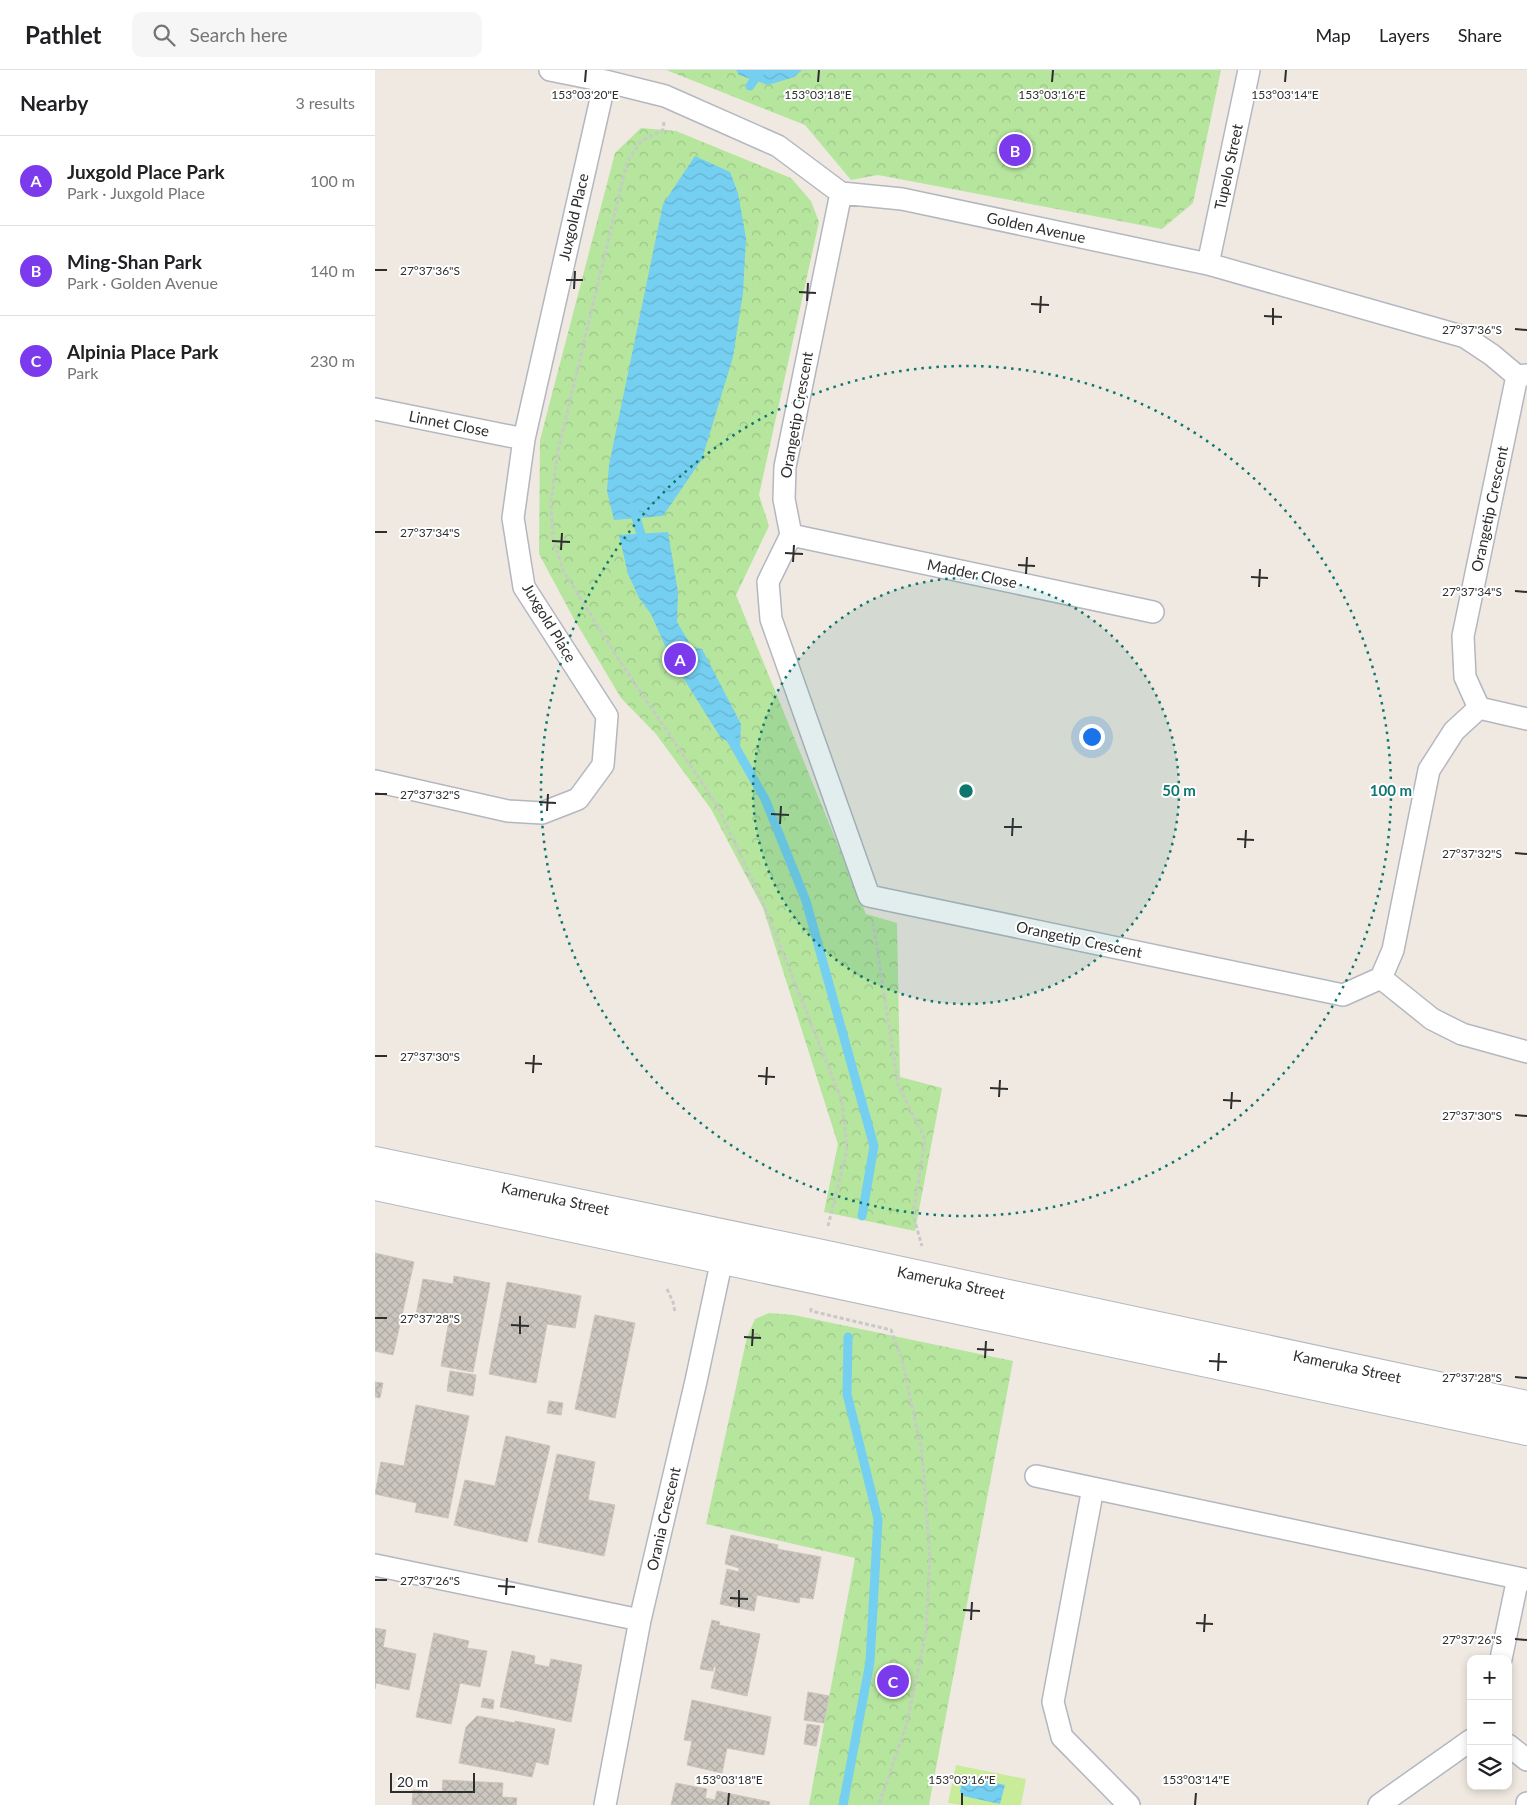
<!DOCTYPE html>
<html lang="en">
<head>
<meta charset="utf-8">
<style>
	:root { --surface:#fff; --page:#f6f6f6; --text:#202124; --muted:#757577; --line:#e0e0e0; --accent:#7c3aed }
	body { margin:0; font-family:Lato,sans-serif; background:var(--page); color:var(--text) }
	.controls { position:absolute; right:15px; bottom:15px; display:grid; overflow:hidden; border-radius:10px; box-shadow:0 2px 8px #0003 }
	.controls button { width:45px; height:45px; display:grid; place-items:center; padding:0; border:0; border-bottom:1px solid var(--line); background:var(--surface); color:var(--text); font:25px sans-serif }
	.scale { position:absolute; left:15px; bottom:12px; width:85px; box-sizing:border-box; padding-left:5px; border:2px solid #2e2e2e; border-top:0; font-size:14px; line-height:18px; white-space:nowrap; color:#2e2e2e; -webkit-text-stroke:4px #fff; paint-order:stroke }
	.you { position:absolute; left:716px; top:666px; width:18px; height:18px; margin:-12px; border:4px solid #fff; border-radius:50%; background:#1a73e8; box-shadow:0 0 0 8px #1a73e833 }
	.badge { display:grid; place-items:center; width:32px; height:32px; border-radius:50%; background:var(--accent); color:#fff; font-size:16px; font-weight:700 }
	.pin { position:absolute; translate:-50% -50%; border:2px solid #fff; box-shadow:0 1px 5px #0006 }
	.list { margin:0; padding:0; list-style:none }
	h2 { display:flex; justify-content:space-between; align-items:center; height:65px; margin:0; padding:0 20px; font-size:21px }
	h2 small { font-size:16px; font-weight:400; color:var(--muted) }
	.list li { display:grid; grid-template-columns:32px 1fr auto; gap:15px; align-items:center; box-sizing:border-box; height:90px; padding:0 20px; border-top:1px solid var(--line) }
	.list b { display:block; font-size:19px; white-space:nowrap }
	.list p { margin:0; font-size:16px; white-space:nowrap; color:var(--muted) }
	.list em { font-size:16px; font-style:normal; color:var(--muted) }
	.icon { flex:none; width:28px; height:28px; fill:none; stroke:currentColor; stroke-width:2; stroke-linecap:round; stroke-linejoin:round }
	.map { position:relative; flex:none; width:1152px; height:1735px; overflow:hidden }
	header { display:flex; align-items:center; gap:30px; box-sizing:border-box; height:70px; padding:0 25px; background:var(--surface); border-bottom:1px solid var(--line) }
	header strong { font-size:24px }
	nav { display:flex; gap:28px; margin-inline-start:auto; font-size:18px }
	.search { width:350px; height:45px; background:var(--page); display:flex; align-items:center; gap:12px; box-sizing:border-box; padding:0 18px; border-radius:10px; color:var(--muted); font-size:19px }
	main { display:flex }
	aside { flex:1; background:var(--surface) }
	.map>svg:first-child { display:block }
</style>
</head>
<body>
<header>
<strong>Pathlet</strong>
<div class="search"><svg class="icon" aria-label="search" viewBox="0 0 24 24"><circle cx="10" cy="10" r="6"/><path d="M15 15l6 6"/></svg>Search here</div>
<nav><a>Map</a><a>Layers</a><a>Share</a></nav>
</header>
<main>
<aside>
<h2>Nearby<small>3 results</small></h2>
<ul class="list">
<li><span class="badge">A</span><div><b>Juxgold Place Park</b><p>Park · Juxgold Place</p></div><em>100 m</em></li>
<li><span class="badge">B</span><div><b>Ming-Shan Park</b><p>Park · Golden Avenue</p></div><em>140 m</em></li>
<li><span class="badge">C</span><div><b>Alpinia Place Park</b><p>Park</p></div><em>230 m</em></li>
</ul>
</aside>
<div class="map">
<svg width="1152" height="1735" viewBox="0 0 1152 1735">
	<defs>
		<pattern id="forest-crowns" width="20" height="18" patternUnits="userSpaceOnUse" patternTransform="scale(1.25)"><rect width="20" height="18" fill="#b6e59e"/><path d="M2 6a3 3 0 1 1 6 0M12 15a3 3 0 1 1 6 0" fill="none" stroke="#9dc588"/></pattern>
		<pattern id="water-waves" width="16" height="10" patternUnits="userSpaceOnUse" patternTransform="scale(1.25)"><rect width="16" height="10" fill="#75cff0"/><path d="M0 5q4-4 8 0t8 0" fill="none" stroke="#66b2ce"/></pattern>
		<pattern id="building-cross-hatch" width="8" height="8" patternUnits="userSpaceOnUse" patternTransform="scale(1.25)"><rect width="8" height="8" fill="#cbc7bf"/><path d="M0 0l8 8M0 8l8-8" fill="none" stroke="#afaba4"/></pattern>
	</defs>
	<rect width="100%" height="100%" fill="#efe9e1"/>
	<path fill="url(#forest-crowns)" d="M 291,0 L 846,0 L 818,133 L 787,159 L 503,105 L 476,110 L 430,55 Z
		M 266,58 L 301,61 L 416,108 L 436,131 L 444,152 L 384,425 L 394,456 L 361,525 L 491,844 L 522,853 L 525,1007 L 567,1018 L 540,1161 L 449,1142 L 463,1074 L 388,838 L 336,739 L 281,664 L 246,628 L 199,549 L 164,484 L 165,370 L 240,83 Z
		M 394,1243 L 419,1245 L 638,1291 L 554,1735 L 434,1735 L 480,1488 L 331,1454 L 372,1267 L 380,1249 Z"/>
	<path fill="#c9ec9a" d="M 581,1695 L 651,1709 L 646,1735 L 586,1735 L 573,1733 Z"/>
	<path fill="url(#water-waves)" d="M 361,0 L 427,0 L 419,7 L 393,15 L 364,5 Z
		M 320,86 L 355,102 L 363,123 L 371,168 L 368,223 L 358,287 L 327,389 L 288,446 L 239,450 L 232,421 L 234,395 L 288,134 Z
		M 293,462 L 303,522 L 302,552 L 317,577 L 327,579 L 366,654 L 365,677 L 346,668 L 295,587 L 276,544 L 264,528 L 253,504 L 244,465 Z
		M 588,1705 L 630,1715 L 625,1734 L 588,1726 L 585,1722 Z"/>
	<g fill="none" stroke-linecap="round" stroke-linejoin="round">
		<path stroke="#75cff0" stroke-width="9" d="M 375,16 L 386,0
			M 258,437 L 269,475
			M 353,664 L 390,729 L 431,831 L 499,1076 L 487,1146
			M 468,1735 L 495,1592 L 503,1449 L 472,1324 L 473,1267"/>
	</g>
	<path fill="url(#building-cross-hatch)" stroke="#cbc5ba" d="M 0,1183 L 39,1192 L 18,1285 L 0,1281 Z
		M 79,1206 L 115,1213 L 98,1302 L 66,1296 L 74,1251 L 41,1245 L 48,1209 L 78,1214 Z
		M 132,1212 L 206,1226 L 200,1258 L 172,1254 L 161,1313 L 114,1304 Z
		M 220,1245 L 260,1253 L 240,1348 L 200,1339 Z
		M 75,1301 L 101,1305 L 98,1326 L 72,1321 Z
		M 0,1312 L 8,1313 L 5,1328 L 0,1327 Z
		M 174,1331 L 188,1333 L 186,1345 L 172,1343 Z
		M 41,1335 L 94,1346 L 73,1448 L 40,1442 L 42,1433 L 0,1424 L 6,1392 L 29,1396 Z
		M 131,1366 L 175,1376 L 152,1472 L 79,1455 L 90,1410 L 120,1416 Z
		M 182,1384 L 220,1392 L 213,1430 L 240,1435 L 229,1486 L 163,1472 Z
		M 356,1465 L 403,1475 L 402,1479 L 446,1487 L 438,1529 L 425,1527 L 424,1533 L 382,1525 L 379,1541 L 345,1534 L 352,1499 L 364,1502 L 364,1498 L 350,1494 Z
		M 337,1550 L 345,1552 L 344,1555 L 385,1564 L 372,1626 L 336,1618 L 341,1597 L 339,1596 L 338,1601 L 325,1599 Z
		M 0,1558 L 11,1560 L 8,1577 L 41,1584 L 34,1620 L 1,1613 L 0,1619 Z
		M 59,1563 L 94,1571 L 92,1578 L 112,1581 L 105,1617 L 85,1613 L 76,1654 L 41,1647 Z
		M 137,1581 L 160,1586 L 159,1594 L 174,1597 L 176,1589 L 207,1595 L 196,1652 L 125,1637 Z
		M 433,1622 L 454,1626 L 449,1653 L 429,1650 Z
		M 108,1628 L 119,1630 L 118,1639 L 106,1637 Z
		M 317,1630 L 396,1647 L 389,1685 L 352,1678 L 347,1703 L 312,1695 L 317,1671 L 309,1670 Z
		M 102,1646 L 140,1653 L 140,1651 L 180,1659 L 173,1695 L 161,1692 L 157,1707 L 84,1693 L 91,1657 Z
		M 432,1654 L 445,1656 L 441,1676 L 429,1674 Z
		M 68,1710 L 128,1713 L 127,1727 L 142,1728 L 141,1735 L 37,1735 L 38,1720 L 67,1723 Z
		M 301,1713 L 332,1719 L 330,1728 L 340,1730 L 342,1721 L 395,1732 L 394,1735 L 296,1735 Z"/>
	<g fill="none" stroke-linecap="round" stroke-linejoin="round">
		<defs>
			<path id="street" d="M 175,0 L 230,11 L 290,26 L 403,76 L 466,123 L 527,129 L 833,194 L 1090,267 L 1117,285 L 1142,306 L 1152,305
				M 466,123 L 410,397 L 409,429 L 416,465 L 393,512 L 396,549 L 494,826 L 968,925 L 1006,908 L 1018,880 L 1054,700 L 1079,661 L 1104,638 L 1090,607 L 1088,566 L 1142,306
				M 833,194 L 874,0
				M 0,339 L 149,369
				M 416,465 L 778,542
				M 1104,638 L 1152,649
				M 0,711 L 133,741 L 167,743 L 203,729 L 228,695 L 232,646 L 149,517 L 138,448 L 149,369 L 230,11
				M 1006,908 L 1057,949 L 1087,964 L 1152,982
				M 661,1406 L 1152,1510
				M 718,1418 L 678,1632 L 687,1667 L 754,1735
				M 0,1495 L 265,1550
				M 1126,1589 L 1143,1508
				M 1133,1675 L 1152,1690
				M 230,1735 L 265,1550 L 321,1311 L 350,1175
				M 1004,1735 L 1096,1670
				M 1152,1735 L 1152,1733"/>
			<path id="secondary" d="M 0,1091 L 447,1184 L 1152,1335
				M 0,1116 L 1152,1361"/>
		</defs>
		<use href="#street" stroke="#b4b7c1" stroke-width="24"/>
		<use href="#secondary" stroke="#b4b7c1" stroke-width="30"/>
		<path stroke="#c9c9c9" stroke-width="3" stroke-dasharray="4 2.5" stroke-linecap="butt" d="M 289,52 L 288,60 L 266,71 L 252,92 L 183,381 L 176,431 L 178,470 L 189,502 L 244,590 L 342,735 L 388,833 L 467,1031 L 472,1080 L 453,1156
			M 498,852 L 523,1015 L 550,1069 L 538,1145 L 547,1176
			M 292,1219 L 298,1232 L 300,1242
			M 436,1238 L 436,1241 L 516,1260 L 527,1290 L 547,1383 L 555,1488 L 551,1562 L 532,1653 L 504,1735"/>
		<use href="#street" stroke="#fff" stroke-width="21"/>
		<use href="#secondary" stroke="#fff" stroke-width="28"/>
	</g>
	<path fill="none" stroke="#2e2e2e" stroke-width="2" d="M 210,12 L 211,0M 443,12 L 444,0M 677,12 L 678,0M 910,12 L 911,0M 0,200 L 12,200M 191,210 L 208,210M 199,219 L 200,201M 424,222 L 441,223M 432,231 L 433,213M 656,234 L 674,235M 665,243 L 666,226M 889,246 L 907,247M 898,255 L 898,238M 1140,259 L 1152,260M 0,462 L 12,462M 177,471 L 195,472M 186,480 L 187,463M 410,483 L 428,484M 418,492 L 419,475M 643,495 L 660,496M 651,504 L 652,487M 876,507 L 893,508M 884,517 L 885,499M 1140,521 L 1152,522M 0,724 L 12,724M 164,732 L 181,733M 172,741 L 173,724M 396,744 L 414,745M 405,754 L 406,736M 629,757 L 647,757M 637,766 L 638,748M 862,769 L 879,770M 870,778 L 871,760M 1140,783 L 1152,784M 0,986 L 12,986M 150,993 L 167,994M 158,1003 L 159,985M 383,1006 L 400,1007M 391,1015 L 392,997M 615,1018 L 633,1019M 624,1027 L 625,1010M 848,1030 L 866,1031M 856,1039 L 857,1022M 1140,1045 L 1152,1046M 0,1248 L 12,1248M 136,1255 L 154,1256M 145,1264 L 145,1246M 369,1267 L 386,1268M 377,1276 L 378,1259M 602,1279 L 619,1280M 610,1288 L 611,1271M 834,1291 L 852,1292M 843,1301 L 844,1283M 1140,1307 L 1152,1308M 0,1510 L 12,1510M 123,1516 L 140,1517M 131,1525 L 132,1508M 355,1528 L 373,1529M 364,1537 L 364,1520M 588,1540 L 605,1541M 596,1550 L 597,1532M 821,1553 L 838,1554M 829,1562 L 830,1544M 1140,1569 L 1152,1570M 353,1735 L 354,1723M 587,1735 L 587,1723M 820,1735 L 821,1723"/>
	<circle cx="591" cy="721" r="213" fill="#0f766e" fill-opacity=".12"/>
	<g fill="none" stroke="#0f766e" stroke-width="2.5" stroke-dasharray="2.5 5">
		<circle cx="591" cy="721" r="213"/>
		<circle cx="591" cy="721" r="425"/>
	</g>
	<g text-anchor="middle" stroke-width="4" stroke-linejoin="round" paint-order="stroke">
		<g font-size="15" fill="#2e2e2e" stroke="#fff">
			<text transform="translate(854 97) rotate(-78)" y="5">Tupelo Street</text>
			<text transform="translate(199 147) rotate(-77)" y="5">Juxgold Place</text>
			<text transform="translate(661 158) rotate(12)" y="5">Golden Avenue</text>
			<text transform="translate(422 345) rotate(-80)" y="5">Orangetip Crescent</text>
			<text transform="translate(74 354) rotate(11)" y="5">Linnet Close</text>
			<text transform="translate(1115 439) rotate(-78)" y="5">Orangetip Crescent</text>
			<text transform="translate(597 504) rotate(12)" y="5">Madder Close</text>
			<text transform="translate(174 553) rotate(59)" y="5">Juxgold Place</text>
			<text transform="translate(704 870) rotate(12)" y="5">Orangetip Crescent</text>
			<text transform="translate(180 1129) rotate(12)" y="5">Kameruka Street</text>
			<text transform="translate(576 1213) rotate(12)" y="5">Kameruka Street</text>
			<text transform="translate(972 1297) rotate(12)" y="5">Kameruka Street</text>
			<text transform="translate(289 1449) rotate(-77)" y="5">Orania Crescent</text>
		</g>
	</g>
	<g font-size="12" text-anchor="middle" fill="#2e2e2e" stroke="#fff" stroke-width="4" stroke-linejoin="round" paint-order="stroke">
		<text x="210" y="29">153°03'20"E</text>
		<text x="443" y="29">153°03'18"E</text>
		<text x="677" y="29">153°03'16"E</text>
		<text x="910" y="29">153°03'14"E</text>
		<text x="55" y="205">27°37'36"S</text>
		<text x="1097" y="264">27°37'36"S</text>
		<text x="55" y="467">27°37'34"S</text>
		<text x="1097" y="526">27°37'34"S</text>
		<text x="55" y="729">27°37'32"S</text>
		<text x="1097" y="788">27°37'32"S</text>
		<text x="55" y="991">27°37'30"S</text>
		<text x="1097" y="1050">27°37'30"S</text>
		<text x="55" y="1253">27°37'28"S</text>
		<text x="1097" y="1312">27°37'28"S</text>
		<text x="55" y="1515">27°37'26"S</text>
		<text x="1097" y="1574">27°37'26"S</text>
		<text x="354" y="1714">153°03'18"E</text>
		<text x="587" y="1714">153°03'16"E</text>
		<text x="821" y="1714">153°03'14"E</text>
	</g>
	<circle cx="591" cy="721" r="8" fill="#0f766e" stroke="#fff" stroke-width="2.5"/>
	<g font-size="15" text-anchor="middle" font-weight="bold" fill="#0f766e" stroke="#fff" stroke-width="4" stroke-linejoin="round" paint-order="stroke">
		<text x="804" y="726">50 m</text>
		<text x="1016" y="726">100 m</text>
	</g>
</svg>
<div class="controls">
<button>+</button>
<button>−</button>
<button><svg class="icon" aria-label="layers" viewBox="0 0 24 24"><path d="M12 4l9 5-9 5-9-5zM3 14l9 5 9-5"/></svg></button>
</div>
<div class="scale">20 m</div>
<div class="you"></div>
<div class="pin badge" style="left:305px;top:589px">A</div>
<div class="pin badge" style="left:640px;top:80px">B</div>
<div class="pin badge" style="left:518px;top:1611px">C</div>
</div>
</main>
</body>
</html>
